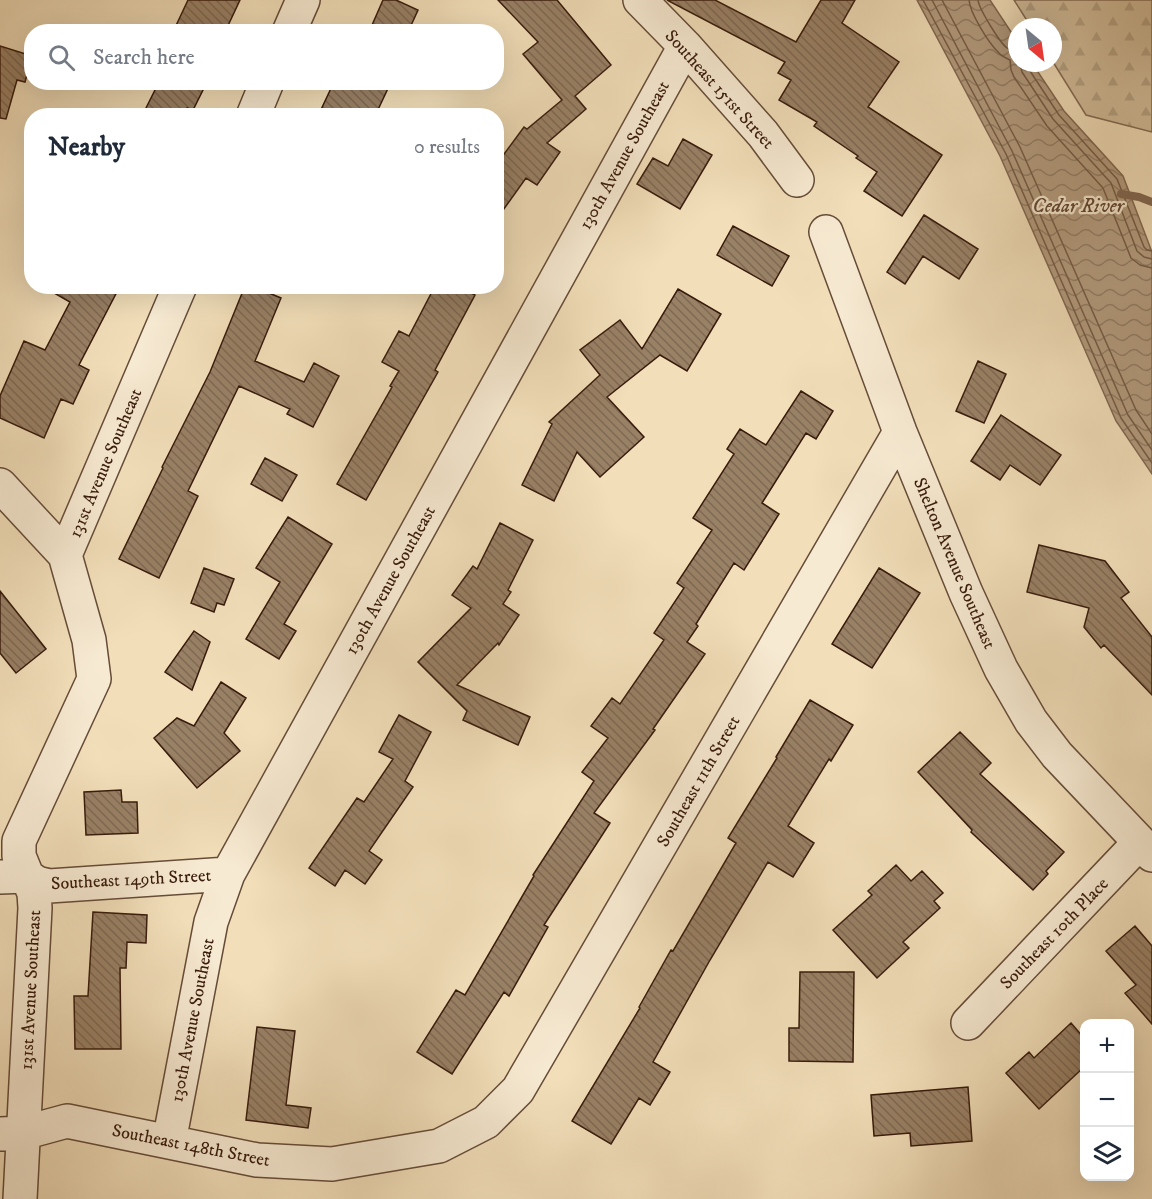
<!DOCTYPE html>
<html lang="en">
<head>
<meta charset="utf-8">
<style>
	:root { --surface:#fff; --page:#f6f6f7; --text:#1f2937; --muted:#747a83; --line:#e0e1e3 }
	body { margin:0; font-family:"IM FELL DW Pica",serif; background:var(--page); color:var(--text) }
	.controls { position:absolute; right:18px; bottom:18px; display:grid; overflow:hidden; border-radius:12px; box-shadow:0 6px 24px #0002 }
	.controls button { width:54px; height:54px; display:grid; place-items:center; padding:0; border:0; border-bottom:2px solid var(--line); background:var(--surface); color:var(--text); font:30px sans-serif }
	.compass { position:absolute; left:1008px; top:18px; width:54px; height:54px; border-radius:50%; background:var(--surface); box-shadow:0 6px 24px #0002; rotate:151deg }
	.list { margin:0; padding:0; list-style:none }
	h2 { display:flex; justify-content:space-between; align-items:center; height:78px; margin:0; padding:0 24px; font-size:26px }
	h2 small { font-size:20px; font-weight:400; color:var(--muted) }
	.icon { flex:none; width:33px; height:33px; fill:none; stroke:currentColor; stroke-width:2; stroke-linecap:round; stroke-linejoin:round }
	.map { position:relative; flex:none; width:1152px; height:1199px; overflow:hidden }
	.search { position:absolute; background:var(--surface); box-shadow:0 6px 24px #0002; left:24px; top:24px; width:480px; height:66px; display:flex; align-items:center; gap:15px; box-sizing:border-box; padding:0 21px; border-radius:24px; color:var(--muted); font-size:22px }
	.panel { position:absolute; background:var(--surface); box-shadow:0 6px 24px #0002; left:24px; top:108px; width:480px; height:186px; border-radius:24px }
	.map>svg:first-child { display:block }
</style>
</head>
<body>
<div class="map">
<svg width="1152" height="1199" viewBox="0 0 1152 1199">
	<defs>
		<pattern id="forest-firs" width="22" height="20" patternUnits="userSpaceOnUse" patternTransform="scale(1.5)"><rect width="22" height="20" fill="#d2be9c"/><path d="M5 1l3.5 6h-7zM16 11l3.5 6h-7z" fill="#b5a385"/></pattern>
		<pattern id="water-waves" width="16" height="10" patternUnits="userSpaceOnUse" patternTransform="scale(1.5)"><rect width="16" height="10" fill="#b39c7f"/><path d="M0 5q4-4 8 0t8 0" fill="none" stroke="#937e66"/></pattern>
		<pattern id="building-back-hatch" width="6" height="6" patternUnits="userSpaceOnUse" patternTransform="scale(1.5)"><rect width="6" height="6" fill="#998166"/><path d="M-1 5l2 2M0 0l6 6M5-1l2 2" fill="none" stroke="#7e6952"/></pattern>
	</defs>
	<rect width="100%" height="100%" fill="#f2dfba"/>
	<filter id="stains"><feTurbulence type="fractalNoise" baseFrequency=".00333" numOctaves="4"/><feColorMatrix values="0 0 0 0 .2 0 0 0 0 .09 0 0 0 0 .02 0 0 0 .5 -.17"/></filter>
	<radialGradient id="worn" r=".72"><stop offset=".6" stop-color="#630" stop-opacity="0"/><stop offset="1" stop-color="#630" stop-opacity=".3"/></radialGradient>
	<path fill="url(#forest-firs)" stroke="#856c54" stroke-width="1.5" d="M 1014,0 L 1152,0 L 1152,132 L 1086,115 L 1053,62 L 1053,27 L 1031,27 Z"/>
	<path fill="url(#water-waves)" stroke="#826851" stroke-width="1.5" d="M 917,0 L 990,0 L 1017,41 L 1017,63 L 1032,63 L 1064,111 L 1123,176 L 1152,252 L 1152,474 L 1116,421 L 1000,156 Z"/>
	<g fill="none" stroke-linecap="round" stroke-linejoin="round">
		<path stroke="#765c46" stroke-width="1.5" d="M 923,0 L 1006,154 L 1121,418 L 1152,463
			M 932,0 L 1012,151 L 1128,415 L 1152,450
			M 942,0 L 1020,147 L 1136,410 L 1152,434
			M 969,0 C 970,13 988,42 998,52 C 1001,56 1006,58 1010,60 L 1011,70 L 1014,77 L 1047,126 L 1103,188 L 1131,258 L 1140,265 L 1152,268
			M 978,0 C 979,9 1000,43 1007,48 C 1011,51 1012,50 1017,51
			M 1020,63 L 1022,72 L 1053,119 L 1111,183 L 1137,251 L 1144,257 L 1152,259
			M 1027,63 L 1028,68 L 1059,115 L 1117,179 L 1144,247 L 1147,250 L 1152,251"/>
		<path stroke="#826851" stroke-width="8" d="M 1121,194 L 1139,197 L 1152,202"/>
	</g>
	<path fill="url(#building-back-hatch)" stroke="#381b0c" stroke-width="1.5" d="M 188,0 L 240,0 L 225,32 L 173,32 Z
		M 383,0 L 396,0 L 418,10 L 408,32 L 369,32 Z
		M 498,0 L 557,0 L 611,65 L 575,96 L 586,109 L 547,143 L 560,152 L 537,185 L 526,178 L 496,220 L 496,165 L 524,127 L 527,129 L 562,100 L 523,54 L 538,42 Z
		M 667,0 L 715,0 L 796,42 L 821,0 L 855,0 L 842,23 L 899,62 L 868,107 L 942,155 L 902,216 L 864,191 L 877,172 L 856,158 L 858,156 L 814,126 L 817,122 L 779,100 L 791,80 L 778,73 L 785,62 Z
		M 0,46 L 32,56 L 25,82 L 17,80 L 6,119 L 0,118 Z
		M 159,82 L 207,82 L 193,110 L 187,108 L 183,116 L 142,116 Z
		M 334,82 L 391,82 L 375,116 L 318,116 Z
		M 683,139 L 712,155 L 680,209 L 637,184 L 653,158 L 668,166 Z
		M 924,215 L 978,249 L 959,279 L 923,256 L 905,284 L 887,272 Z
		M 733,226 L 789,256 L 772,286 L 717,255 Z
		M 42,286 L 120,286 L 79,365 L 89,370 L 73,404 L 61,399 L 44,438 L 0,418 L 0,396 L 24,341 L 45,350 L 70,302 Z
		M 245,286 L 252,286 L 281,298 L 255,361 L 304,382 L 314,363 L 339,376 L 313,427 L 287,414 L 290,409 L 239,386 L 188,491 L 198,496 L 159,578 L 119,559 L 163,468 L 162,467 L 210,372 Z
		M 435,286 L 458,286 L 475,295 L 435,370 L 438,372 L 366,500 L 337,484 L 392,387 L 390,386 L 399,371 L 382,362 L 399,331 L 409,336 Z
		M 678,289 L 721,314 L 687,371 L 660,355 L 607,397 L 644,437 L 600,477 L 577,452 L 554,501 L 522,485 L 552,424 L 549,422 L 600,375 L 580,350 L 620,320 L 642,349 Z
		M 978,361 L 1006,374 L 984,423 L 956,411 Z
		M 801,391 L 833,411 L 816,439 L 806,433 L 762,503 L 779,514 L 744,570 L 734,563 L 696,624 L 698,626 L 687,642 L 705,654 L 653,729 L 655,730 L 594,813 L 610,823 L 544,925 L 548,927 L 509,996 L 504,992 L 452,1074 L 417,1052 L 456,990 L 465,995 L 534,876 L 533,875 L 594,781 L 582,772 L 608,738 L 591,726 L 612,698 L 620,704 L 664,640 L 654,633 L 684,588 L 677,583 L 712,530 L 693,518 L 734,454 L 727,449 L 740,429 L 766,445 Z
		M 1001,415 L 1061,455 L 1040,485 L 1010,465 L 1000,480 L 971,461 Z
		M 265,458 L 297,475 L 282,501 L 251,484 Z
		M 288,517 L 332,544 L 284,624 L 296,631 L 279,659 L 246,639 L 280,582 L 256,568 Z
		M 500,523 L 533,540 L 508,590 L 511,592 L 503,604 L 519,615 L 499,645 L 498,643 L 457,685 L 530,717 L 518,745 L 463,720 L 467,711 L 418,662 L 471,608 L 452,595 L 473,566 L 477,569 Z
		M 1039,545 L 1105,561 L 1129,592 L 1121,598 L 1152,637 L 1152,695 L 1104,645 L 1101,648 L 1084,627 L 1089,608 L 1027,592 Z
		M 204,568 L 234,579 L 224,605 L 217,603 L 214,612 L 191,603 Z
		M 879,568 L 920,593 L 872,668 L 832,644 Z
		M 0,591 L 46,649 L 16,673 L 0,653 Z
		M 194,631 L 210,642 L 192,690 L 165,672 Z
		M 221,682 L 246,698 L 224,733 L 240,751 L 197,788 L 154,738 L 177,718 L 194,726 Z
		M 810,700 L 853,725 L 831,761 L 829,759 L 788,826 L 814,843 L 793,877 L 768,862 L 710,960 L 653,1062 L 670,1072 L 650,1105 L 639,1098 L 611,1144 L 572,1121 L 640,1008 L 639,1007 L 671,950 L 673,951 L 736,843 L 728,838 L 777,758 L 776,757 Z
		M 399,715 L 431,732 L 405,781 L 413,787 L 369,851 L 382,860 L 365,884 L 345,870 L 335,886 L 309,868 L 357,798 L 364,802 L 393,759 L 379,752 Z
		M 960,732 L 991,763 L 980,774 L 1064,852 L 1046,871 L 1048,874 L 1033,890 L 971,832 L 972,830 L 918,772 Z
		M 121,790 L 122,802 L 137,802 L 138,833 L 86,835 L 84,792 Z
		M 896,865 L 911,881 L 922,871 L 943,893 L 934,901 L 940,908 L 903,942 L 909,948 L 877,978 L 833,930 L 872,895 L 868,891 Z
		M 93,912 L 147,915 L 146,943 L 127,942 L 126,968 L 120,968 L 121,1049 L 75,1049 L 74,996 L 88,996 Z
		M 1135,926 L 1152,946 L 1152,1024 L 1125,993 L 1136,985 L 1106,951 Z
		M 800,972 L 854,972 L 853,1062 L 789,1061 L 789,1028 L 799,1028 Z
		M 1071,1023 L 1084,1038 L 1084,1067 L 1039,1109 L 1006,1073 L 1029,1052 L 1034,1058 Z
		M 257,1027 L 295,1031 L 286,1105 L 311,1108 L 308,1128 L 246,1120 Z
		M 968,1087 L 972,1141 L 911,1146 L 910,1133 L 874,1136 L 871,1095 Z"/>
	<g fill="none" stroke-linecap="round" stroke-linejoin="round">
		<defs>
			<path id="minor" d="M 640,0 L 685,46 L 763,134 L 797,180
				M 289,32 L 303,0
				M 253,116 L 267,82
				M 826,232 L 900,432 L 966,593 L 1001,669 L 1031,721 L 1057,755 L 1152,855
				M 0,485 L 65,555
				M 0,877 L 27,876 L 37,883 L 49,886 L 228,874
				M 968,1023 L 1139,843
				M 0,1134 L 23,1133 L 67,1121 L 257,1160 L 332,1164 L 439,1146 L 486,1122 L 518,1090 L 900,432
				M 169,1142 L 211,922 L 228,874 L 685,46
				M 20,1199 L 35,908 L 34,893 L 19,856 L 19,841 L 94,679 L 89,640 L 65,555 L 180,286"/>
		</defs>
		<use href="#minor" stroke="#664c38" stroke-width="36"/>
		<use href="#minor" stroke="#f7ead2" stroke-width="33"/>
	</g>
	<g text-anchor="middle" stroke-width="4.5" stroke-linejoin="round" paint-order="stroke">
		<g font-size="18" fill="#381b0c" stroke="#f7ead2">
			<text transform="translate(720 89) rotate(48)" y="6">Southeast 151st Street</text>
			<text transform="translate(624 155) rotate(-61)" y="6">130th Avenue Southeast</text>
			<text transform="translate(105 463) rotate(-67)" y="6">131st Avenue Southeast</text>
			<text transform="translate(955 563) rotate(67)" y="6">Shelton Avenue Southeast</text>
			<text transform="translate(390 580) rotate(-61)" y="6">130th Avenue Southeast</text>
			<text transform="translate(698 781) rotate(-60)" y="6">Southeast 11th Street</text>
			<text transform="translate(131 879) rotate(-3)" y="6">Southeast 149th Street</text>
			<text transform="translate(1054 933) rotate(-46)" y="6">Southeast 10th Place</text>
			<text transform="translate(30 990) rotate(-87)" y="6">131st Avenue Southeast</text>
			<text transform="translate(192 1020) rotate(-79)" y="6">130th Avenue Southeast</text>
			<text transform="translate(191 1145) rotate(11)" y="6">Southeast 148th Street</text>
		</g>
		<g font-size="20" font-style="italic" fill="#634834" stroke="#f7ead2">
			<text x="1078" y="212">Cedar River</text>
		</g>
	</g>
	<rect width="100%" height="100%" filter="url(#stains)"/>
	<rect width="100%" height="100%" fill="url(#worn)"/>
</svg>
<div class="controls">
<button>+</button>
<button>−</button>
<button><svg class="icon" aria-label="layers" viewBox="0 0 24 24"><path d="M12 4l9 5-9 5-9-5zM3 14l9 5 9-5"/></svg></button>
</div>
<svg class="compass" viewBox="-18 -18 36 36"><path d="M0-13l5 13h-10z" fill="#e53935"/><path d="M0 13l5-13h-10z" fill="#747a83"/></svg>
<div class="search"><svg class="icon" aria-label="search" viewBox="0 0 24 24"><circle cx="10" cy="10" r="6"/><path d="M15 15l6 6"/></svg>Search here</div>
<section class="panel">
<h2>Nearby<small>0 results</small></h2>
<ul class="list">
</ul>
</section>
</div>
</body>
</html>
